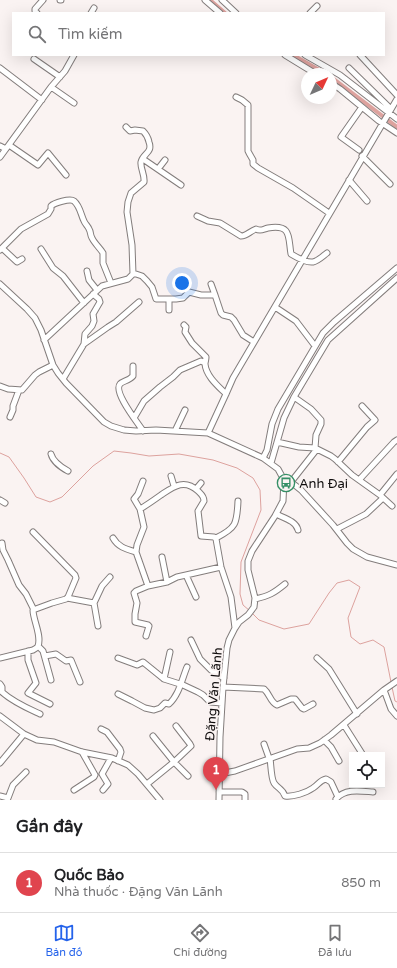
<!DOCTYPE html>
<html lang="vi">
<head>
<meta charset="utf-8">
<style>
	:root { --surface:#fff; --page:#f6f6f6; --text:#202124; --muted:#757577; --line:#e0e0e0; --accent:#2563eb }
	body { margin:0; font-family:"Varela Round",sans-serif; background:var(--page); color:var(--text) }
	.controls { position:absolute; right:12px; bottom:12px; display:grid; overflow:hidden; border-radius:0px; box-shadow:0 4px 16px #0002 }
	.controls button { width:36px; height:36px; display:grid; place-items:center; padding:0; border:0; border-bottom:1px solid var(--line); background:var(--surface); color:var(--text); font:20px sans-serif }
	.compass { position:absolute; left:301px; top:68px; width:36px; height:36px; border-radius:50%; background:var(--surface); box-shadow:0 4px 16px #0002; rotate:46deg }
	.you { position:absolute; left:182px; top:283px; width:14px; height:14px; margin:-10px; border:3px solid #fff; border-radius:50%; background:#1a73e8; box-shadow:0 0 0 6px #1a73e833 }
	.badge { display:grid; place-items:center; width:26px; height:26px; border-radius:50%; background:var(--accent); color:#fff; font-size:13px; font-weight:700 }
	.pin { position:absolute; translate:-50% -33px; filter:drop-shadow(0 1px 2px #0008) }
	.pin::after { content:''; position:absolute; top:21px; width:14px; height:12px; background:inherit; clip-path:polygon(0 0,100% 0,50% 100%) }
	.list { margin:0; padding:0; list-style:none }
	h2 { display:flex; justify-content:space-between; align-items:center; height:52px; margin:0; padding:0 16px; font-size:17px }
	h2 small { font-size:13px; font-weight:400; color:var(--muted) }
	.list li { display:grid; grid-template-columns:26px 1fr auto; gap:12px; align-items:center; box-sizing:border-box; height:60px; padding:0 16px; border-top:1px solid var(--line) }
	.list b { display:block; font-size:15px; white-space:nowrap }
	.list p { margin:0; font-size:13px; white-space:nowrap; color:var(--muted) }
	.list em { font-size:13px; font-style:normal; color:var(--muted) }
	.icon { flex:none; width:22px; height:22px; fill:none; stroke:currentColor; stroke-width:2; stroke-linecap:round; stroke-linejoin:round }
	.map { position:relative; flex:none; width:397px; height:800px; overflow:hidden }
	.search { position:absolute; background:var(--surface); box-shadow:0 4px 16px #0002; left:12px; right:12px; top:12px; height:44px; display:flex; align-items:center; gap:10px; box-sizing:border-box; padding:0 14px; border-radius:0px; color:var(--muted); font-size:15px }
	.sheet { height:112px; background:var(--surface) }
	nav { display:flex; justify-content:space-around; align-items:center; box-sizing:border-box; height:56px; border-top:1px solid var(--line); background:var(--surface); font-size:11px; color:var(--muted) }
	nav a { display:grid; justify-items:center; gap:2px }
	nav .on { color:var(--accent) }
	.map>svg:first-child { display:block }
</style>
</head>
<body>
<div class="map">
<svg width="397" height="800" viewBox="0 0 397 800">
	<rect width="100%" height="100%" fill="#faf3f2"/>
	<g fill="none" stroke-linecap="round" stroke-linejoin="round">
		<path stroke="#dda29e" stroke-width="1" d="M 0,453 L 9,457 L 24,478 L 36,497 L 50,502 L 62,497 L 93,466 L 114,451 L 131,453 L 149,456 L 179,454 L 213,460 L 237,468 L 253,478 L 260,490 L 261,510 L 241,562 L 240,594 L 243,605 L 250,611
			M 252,613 L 259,620 L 284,629 L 309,624 L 329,593 L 337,583 L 349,580 L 360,587 L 348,618 L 351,637 L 360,644 L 373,640 L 384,647 L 391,682
			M 392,687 L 395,701 L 397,702"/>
		<path stroke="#dda29e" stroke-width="4" d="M 210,0 L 225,13
			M 293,55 L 326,74
			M 331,77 L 397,127"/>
		<defs>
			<path id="minor" d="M 60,0 L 61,0
				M 205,0 L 220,13
				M 222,0 L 236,13
				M 37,13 L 35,11 L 35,9 L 43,0
				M 91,13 L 94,8
				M 310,13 L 317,6
				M 285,55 L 316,74
				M 305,55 L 340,75 L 397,119
				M 360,55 L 397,95
				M 34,59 L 60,77
				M 0,68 L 42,100
				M 349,68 L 391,109
				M 331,83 L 340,89 L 379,121 L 397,133
				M 51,87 L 74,103
				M 236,97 L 242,100 L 248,105 L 248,151 L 249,153 L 253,160 L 253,164 L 258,168 L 293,188 L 329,213
				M 126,127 L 130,131 L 135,130 L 143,131 C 146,134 148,137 149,142 C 153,153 143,153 141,162 C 140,168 145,175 144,182 L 131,193 L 128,202 L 127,212 L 132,245 L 133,274
				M 9,145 L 38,165 L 48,153 L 66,175
				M 0,146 L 6,149
				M 359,150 L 341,137 L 362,107
				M 362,156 L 390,184
				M 0,157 L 51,87 L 65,71 L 74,55
				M 143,159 L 181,185
				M 158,169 L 165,160
				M 349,180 L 367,201
				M 197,216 L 208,221 L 220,223 L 241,236 C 247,236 250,231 256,229 C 261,232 263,229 268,228 C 292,224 288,237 291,254 C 296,257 306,263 313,262 C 318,261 323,256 327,253
				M 2,248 L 17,262 L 22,259
				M 41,249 L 53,268 L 63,276 L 84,303
				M 0,250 L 21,229 L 48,214 L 51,209 L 51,206 C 54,203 70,198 74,201 C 80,206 81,215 84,221 C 85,224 88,226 89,229 C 91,232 90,235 92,238 C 95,244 100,248 103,253 L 103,263 L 111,283
				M 87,271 L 89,280 L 97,290
				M 0,284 L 27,309 L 35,318 L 41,330 L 53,365 L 58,373 L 66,383 L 104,422 L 111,426 L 124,430 L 136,431 L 156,430 L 208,433 L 263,458 L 278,469 L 284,480 L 283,501 L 275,516 L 252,551 L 248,561 L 248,570 L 255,598 L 254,607 L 248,615 L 239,622 L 235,628 L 229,640 L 227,648 L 223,687 L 220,737 L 219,800
				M 211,284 L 215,295
				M 169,300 L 169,310
				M 275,307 L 296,321 L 315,346
				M 184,325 L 186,327 L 185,332 L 192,343 L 206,357 C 206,360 205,362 205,364 C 206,376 218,386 226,394
				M 44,340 L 102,286 L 128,279 L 133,274 L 136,274 L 142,276 L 147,281 L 152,287 L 156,299 L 176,299 L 183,298 L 189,292 L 201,295 L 215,295 L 221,313 L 223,315 L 231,317 L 234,320 L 243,335 L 254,342
				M 84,344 L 85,334 L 92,326 L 94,321 L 93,314 L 100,302 L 99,299 L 93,294
				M 133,366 L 133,376 C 129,381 122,381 120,384 C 113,392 138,423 143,431
				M 63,379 L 84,344 L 108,327 L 116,322 L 139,302
				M 0,386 L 8,389 L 22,390 L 35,375 L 39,372 L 53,365
				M 294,397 L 311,409 L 321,420 L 321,424 L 316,435 L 315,448
				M 10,417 L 13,410 L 13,406 L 19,390
				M 134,418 L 144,401 L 160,387 L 173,377 L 180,370 L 201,361 L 205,363
				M 175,431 L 185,410
				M 208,433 L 226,394 L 233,378 L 397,99
				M 277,442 L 299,447 L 315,448 L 331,456 L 335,459 L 352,475 L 380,495 L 392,506
				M 51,454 C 53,462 61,467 68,471
				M 263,458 L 267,450 L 272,424 L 278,409 L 323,333 L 334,322 L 397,268
				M 338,462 L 367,427 L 375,420 L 362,406
				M 271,463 L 284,418 L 294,397 L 328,340 L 397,278
				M 171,476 L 174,486
				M 284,480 L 291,482 L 301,490 L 333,525 L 347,543 L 353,549 L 367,557 L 397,565
				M 359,480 L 394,442 L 397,440
				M 143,481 L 138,494 L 134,499 L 140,509 L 144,527 L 137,545 L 136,552 L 148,586
				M 291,482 L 317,449
				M 196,489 L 201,483
				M 380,495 L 397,474
				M 0,500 L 5,503
				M 140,509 C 147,505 154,500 161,495 C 173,487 184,478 198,491 C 201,494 204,496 204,501 L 198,511 L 201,536 L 214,537 L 216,539 L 221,567 L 231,597 L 235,628
				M 276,514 C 284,518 296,521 298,530
				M 337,529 L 366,514 L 383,498
				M 113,538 C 118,547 126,549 136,552
				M 216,538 C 236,528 237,524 238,501
				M 2,543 L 3,550 L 8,560 L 19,585 L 26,594 L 34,610
				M 162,557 L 167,582
				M 186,575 L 196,597
				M 67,598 L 94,603 L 98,626
				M 255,599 C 269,596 274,593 285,584
				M 94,603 L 102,586 L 110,577
				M 146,636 L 149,626 L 148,625 L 135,622 L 135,614 L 137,603 L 134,593 L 136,591 L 148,586 L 167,582 L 177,577 L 186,575 L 221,567
				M 191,640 L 200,659 L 211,670 L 224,678
				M 38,646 L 43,651 L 51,680
				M 28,651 L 28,660 L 36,683 L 28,693 L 50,704
				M 45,656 L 56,654 L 66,661 L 71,660 L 80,682
				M 0,658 L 33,650 C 35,649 37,648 38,646 C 42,636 33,620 33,610 L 52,603 L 66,599 L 68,597 L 76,578 L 75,575 L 33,532
				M 118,658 L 137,665 L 143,662 L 164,679 L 183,685 L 198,692 L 203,695 L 210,702 L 222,703
				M 317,658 L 329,669 L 357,714
				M 164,679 L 170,652
				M 0,684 L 2,687 L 2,692 C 13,702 27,708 40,714
				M 223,687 L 264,689 C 270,694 270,702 277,705 L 291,699 L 295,699 L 302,708 L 304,709 L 313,704
				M 384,690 L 391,709 L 397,716
				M 118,694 L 132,701 L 145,708 L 154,710 L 160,708 L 165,703 L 169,704 C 179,695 182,679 187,667
				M 0,716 L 24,734 L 37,740 L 54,742 L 82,752 L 112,758 L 128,765 L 138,774 L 160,800
				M 344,725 L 363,755
				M 101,729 L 107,732 L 120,749 L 121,752 L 118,761
				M 153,736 L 174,762 L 188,776
				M 324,740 L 331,747 L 339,761
				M 264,744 L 269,758
				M 270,758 C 271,765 271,778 274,783 C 278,789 282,788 285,796 C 293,797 306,793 313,788 C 318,785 320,780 326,779 L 331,782 L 338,797
				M 0,763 L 24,734
				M 219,774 L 235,771 L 297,749 L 309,748 L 320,743 L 331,735 L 384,690 L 397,681
				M 147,784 L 174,762 L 191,746 L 190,744 L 176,726
				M 74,790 L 94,777 L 95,775 L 82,752
				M 103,790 L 108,784 L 102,774 L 111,758
				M 219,792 L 242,792 L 245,794 L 245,800
				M 0,796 L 8,798 L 13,785 L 26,772
				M 336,799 C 345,788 361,791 373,792"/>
		</defs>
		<use href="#minor" stroke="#837d7c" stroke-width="7"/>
		<use href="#minor" stroke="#fff" stroke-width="5"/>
	</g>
	<defs>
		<symbol id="bus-ring" viewBox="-11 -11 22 22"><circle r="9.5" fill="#faf3f2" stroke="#358f66" stroke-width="1.5"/><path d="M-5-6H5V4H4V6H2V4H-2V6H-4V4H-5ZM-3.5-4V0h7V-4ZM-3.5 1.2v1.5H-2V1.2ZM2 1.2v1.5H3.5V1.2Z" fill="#358f66"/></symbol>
	</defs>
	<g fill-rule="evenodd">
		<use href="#bus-ring" x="276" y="473" width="20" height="20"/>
	</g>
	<g text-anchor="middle" stroke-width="3.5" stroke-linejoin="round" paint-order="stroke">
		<g font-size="13" fill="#0f0c0c" stroke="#faf3f2" text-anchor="start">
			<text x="299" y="488">Anh Đại</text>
		</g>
		<g font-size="13" fill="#0f0c0c" stroke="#faf3f2">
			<text transform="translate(213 694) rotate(-85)" y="5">Đặng Văn Lãnh</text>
		</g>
	</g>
</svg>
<div class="controls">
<button><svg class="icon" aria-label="locate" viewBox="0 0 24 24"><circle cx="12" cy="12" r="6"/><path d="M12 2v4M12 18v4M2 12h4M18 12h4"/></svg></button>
</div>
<svg class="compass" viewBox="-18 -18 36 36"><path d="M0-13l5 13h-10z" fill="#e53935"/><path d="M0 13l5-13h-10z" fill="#757577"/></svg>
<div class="you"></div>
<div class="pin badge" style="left:216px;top:790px;background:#e0444e">1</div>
<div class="search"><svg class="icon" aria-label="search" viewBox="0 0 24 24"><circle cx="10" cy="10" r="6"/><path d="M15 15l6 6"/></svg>Tìm kiếm</div>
</div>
<section class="sheet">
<h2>Gần đây<small></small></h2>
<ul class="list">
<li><span class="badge" style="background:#e0444e">1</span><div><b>Quốc Bảo</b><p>Nhà thuốc · Đặng Văn Lãnh</p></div><em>850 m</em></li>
</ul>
</section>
<nav>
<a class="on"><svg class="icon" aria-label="map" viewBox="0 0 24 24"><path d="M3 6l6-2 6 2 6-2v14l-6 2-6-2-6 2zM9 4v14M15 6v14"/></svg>Bản đồ</a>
<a><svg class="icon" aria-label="directions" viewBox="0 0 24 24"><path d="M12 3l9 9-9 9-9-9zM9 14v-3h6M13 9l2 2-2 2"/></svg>Chỉ đường</a>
<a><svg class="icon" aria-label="saved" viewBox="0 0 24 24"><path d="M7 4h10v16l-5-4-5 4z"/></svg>Đã lưu</a>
</nav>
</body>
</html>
